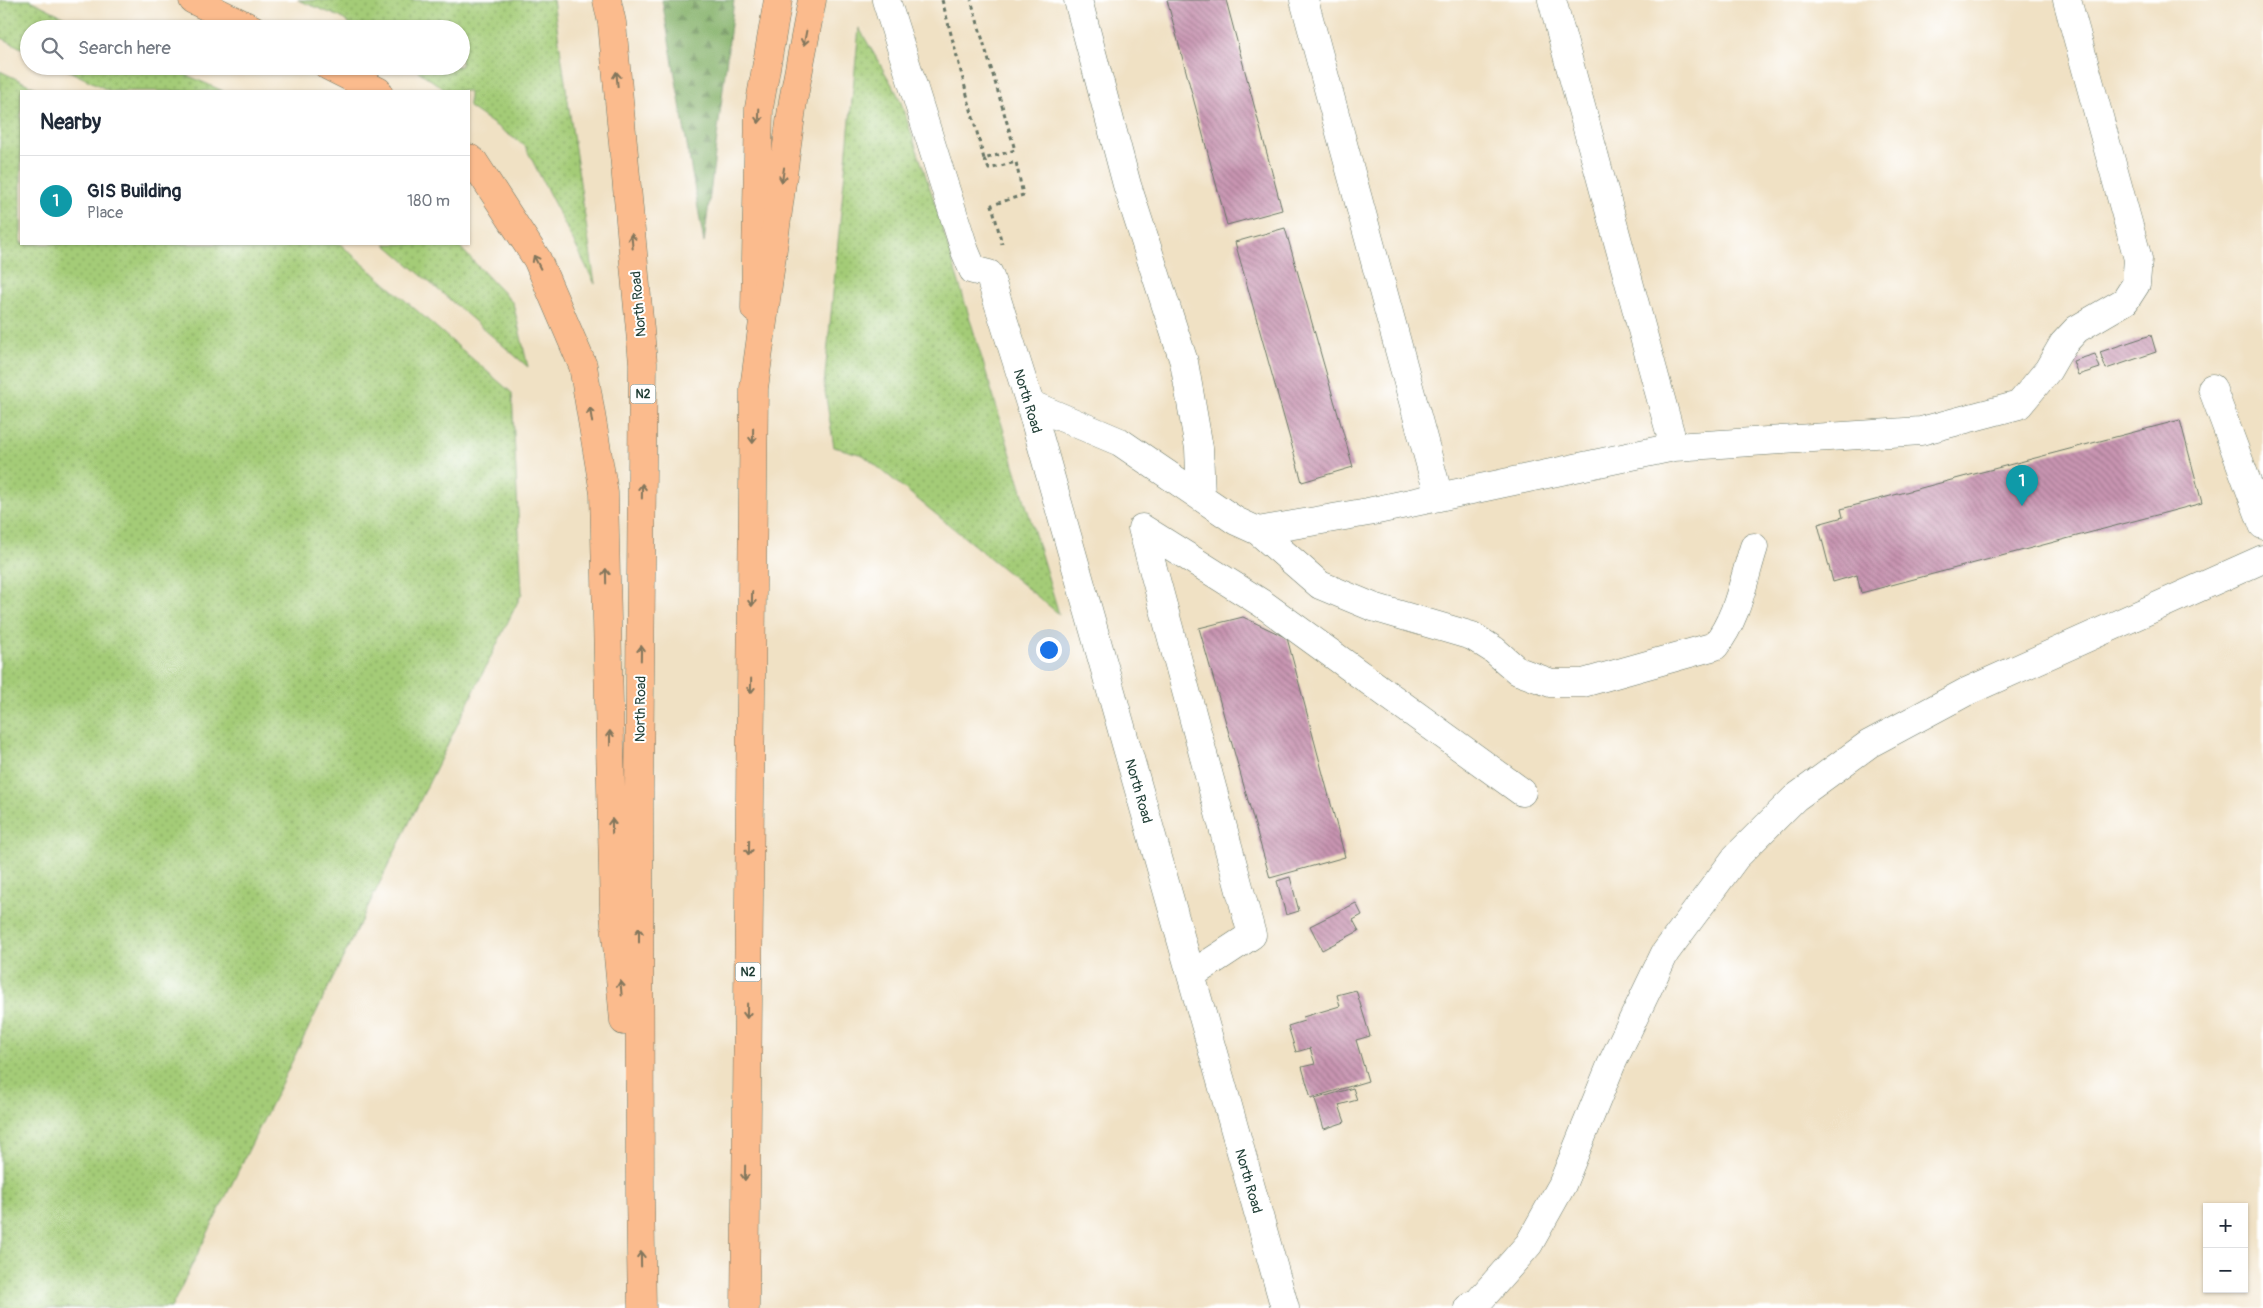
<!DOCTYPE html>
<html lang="en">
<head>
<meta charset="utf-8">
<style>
	:root { --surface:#fff; --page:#f2f2f3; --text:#1f2937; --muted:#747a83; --line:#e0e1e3; --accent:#1a73e8 }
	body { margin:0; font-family:Pangolin,sans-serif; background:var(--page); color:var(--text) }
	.controls { position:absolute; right:15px; bottom:15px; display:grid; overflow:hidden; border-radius:0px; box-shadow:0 1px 4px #0004 }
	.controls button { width:45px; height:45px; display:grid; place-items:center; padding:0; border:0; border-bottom:1px solid var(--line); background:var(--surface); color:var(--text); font:25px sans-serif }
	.you { position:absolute; left:1048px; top:649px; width:18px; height:18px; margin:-12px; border:4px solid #fff; border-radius:50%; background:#1a73e8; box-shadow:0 0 0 8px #1a73e833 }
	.badge { display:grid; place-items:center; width:32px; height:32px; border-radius:50%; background:var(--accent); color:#fff; font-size:16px; font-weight:700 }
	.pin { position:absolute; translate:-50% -41px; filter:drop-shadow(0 1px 2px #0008) }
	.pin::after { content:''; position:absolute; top:26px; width:18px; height:15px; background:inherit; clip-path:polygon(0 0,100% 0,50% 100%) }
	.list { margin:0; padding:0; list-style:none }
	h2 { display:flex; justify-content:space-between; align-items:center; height:65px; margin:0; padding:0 20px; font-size:21px }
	h2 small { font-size:16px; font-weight:400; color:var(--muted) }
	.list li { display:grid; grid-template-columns:32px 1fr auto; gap:15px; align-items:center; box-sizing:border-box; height:90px; padding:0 20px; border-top:1px solid var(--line) }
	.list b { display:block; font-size:19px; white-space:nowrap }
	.list p { margin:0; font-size:16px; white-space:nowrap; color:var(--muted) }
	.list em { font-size:16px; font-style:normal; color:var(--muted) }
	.icon { flex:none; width:28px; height:28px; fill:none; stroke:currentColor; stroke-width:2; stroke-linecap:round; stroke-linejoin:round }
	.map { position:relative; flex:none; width:2263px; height:1308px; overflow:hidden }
	.search { position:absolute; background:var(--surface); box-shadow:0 1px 4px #0004; left:20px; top:20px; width:450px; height:55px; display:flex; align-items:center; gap:12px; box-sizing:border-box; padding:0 18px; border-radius:28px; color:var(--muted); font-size:19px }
	.panel { position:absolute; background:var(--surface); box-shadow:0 1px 4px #0004; left:20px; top:90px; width:450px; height:155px; border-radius:0px }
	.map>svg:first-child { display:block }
</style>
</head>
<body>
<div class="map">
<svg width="2263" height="1308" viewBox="0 0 2263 1308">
	<defs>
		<pattern id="grass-dots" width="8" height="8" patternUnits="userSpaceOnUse" patternTransform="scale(1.25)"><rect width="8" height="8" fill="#a4cc77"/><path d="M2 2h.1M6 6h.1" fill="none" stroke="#85a762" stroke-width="1.8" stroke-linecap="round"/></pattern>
		<pattern id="forest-firs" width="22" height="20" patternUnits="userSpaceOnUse" patternTransform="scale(1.25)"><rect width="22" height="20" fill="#83b068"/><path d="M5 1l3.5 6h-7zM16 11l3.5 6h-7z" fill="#6b9056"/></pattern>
		<pattern id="building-back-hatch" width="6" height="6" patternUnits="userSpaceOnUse" patternTransform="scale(1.25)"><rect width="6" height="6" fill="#c894b1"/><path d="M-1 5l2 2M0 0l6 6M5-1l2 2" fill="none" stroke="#a27a91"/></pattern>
	</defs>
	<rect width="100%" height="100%" fill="#fff"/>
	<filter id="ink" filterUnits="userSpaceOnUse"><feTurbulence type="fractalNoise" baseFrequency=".02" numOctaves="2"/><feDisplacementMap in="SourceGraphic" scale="10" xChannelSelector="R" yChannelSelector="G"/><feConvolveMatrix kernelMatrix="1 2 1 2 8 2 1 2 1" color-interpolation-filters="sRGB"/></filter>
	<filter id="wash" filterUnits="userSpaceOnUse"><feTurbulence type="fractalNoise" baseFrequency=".0096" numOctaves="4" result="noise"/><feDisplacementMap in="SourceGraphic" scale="20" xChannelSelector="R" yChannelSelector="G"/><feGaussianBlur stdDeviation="1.12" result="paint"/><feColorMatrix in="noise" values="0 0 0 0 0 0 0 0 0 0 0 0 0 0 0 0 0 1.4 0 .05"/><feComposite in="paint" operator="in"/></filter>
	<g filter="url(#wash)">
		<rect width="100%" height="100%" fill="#f0e1c4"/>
		<path fill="url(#grass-dots)" stroke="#628456" d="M 0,0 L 30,0 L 89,29 L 29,29 L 29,52 L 0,37 Z
			M 298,0 L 553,0 L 595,284 L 525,146 L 469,107 L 469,91 L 447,91 L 411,66 L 461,66 L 461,29 L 357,29 L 340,17 Z
			M 859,28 L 899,97 L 934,200 L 1059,614 L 863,455 L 834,447 L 824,385 Z
			M 59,66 L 166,66 L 223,91 L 110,91 Z
			M 0,71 L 42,91 L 21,91 L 21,244 L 340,244 L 512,393 L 522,593 L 171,1308 L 0,1308 Z
			M 385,244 L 457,244 L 513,303 L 528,367 Z"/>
		<path fill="url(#forest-firs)" stroke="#51764e" d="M 662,0 L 734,0 L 704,243 Z"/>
		<g id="blocks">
			<path fill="url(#building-back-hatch)" d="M 1167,0 L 1226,0 L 1282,210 L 1227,225 Z
				M 1285,228 L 1353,467 L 1302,482 L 1235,242 Z
				M 2151,335 L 2156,352 L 2106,369 L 2100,352 Z
				M 2095,354 L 2100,368 L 2078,375 L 2073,361 Z
				M 2180,420 L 2202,503 L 1861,593 L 1857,575 L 1833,582 L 1818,524 L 1843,517 L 1841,509 Z
				M 1243,617 L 1287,638 L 1345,857 L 1270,878 L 1199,628 Z
				M 1290,877 L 1299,911 L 1286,915 L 1277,881 Z
				M 1356,903 L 1362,915 L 1353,920 L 1359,931 L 1322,950 L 1310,926 Z
				M 1356,990 L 1370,1036 L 1356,1040 L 1368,1081 L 1311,1098 L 1302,1067 L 1315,1064 L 1310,1048 L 1296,1052 L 1288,1026 L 1304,1021 L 1303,1017 L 1340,1006 L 1337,995 Z
				M 1353,1088 L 1357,1100 L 1339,1105 L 1345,1122 L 1324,1129 L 1315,1099 Z"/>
		</g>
	</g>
	<g filter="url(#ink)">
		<use href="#blocks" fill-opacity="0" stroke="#687666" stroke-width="1"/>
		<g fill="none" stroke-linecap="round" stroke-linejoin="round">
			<defs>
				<path id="minor" d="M 886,0 L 965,251 L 973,270 L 989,274 L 1030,404 L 1285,1308
					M 1078,0 L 1127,185 L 1184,362 L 1199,448 L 1201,497
					M 1304,0 L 1439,497
					M 1552,0 L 1674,447
					M 2212,388 L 2263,525
					M 1030,404 L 1120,442 L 1236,521 L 1258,531 L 1368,512 L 1674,447 L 1921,431 L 2019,405 L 2048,370 L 2063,344 L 2077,329 L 2125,301 L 2136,284 L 2138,259 L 2067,0
					M 1258,531 L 1320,585 L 1373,607 L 1472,636 L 1494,650 L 1518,671 L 1551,683 L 1583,683 L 1715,646 C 1738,617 1743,581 1754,547
					M 1191,975 L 1252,935 L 1142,528 L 1263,604 L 1522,792
					M 1468,1308 L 1479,1301 L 1529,1244 L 1562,1185 L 1611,1065 L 1665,953 L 1736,857 L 1795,798 L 1869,744 L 1966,692 L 2263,559"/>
				<path id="major" d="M 755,309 L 759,108 L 778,0"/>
				<path id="highway" d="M 193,0 L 253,29
					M 607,0 L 612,23 L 643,363 L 639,789 L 640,1194 L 642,1308
					M 328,66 L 378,91
					M 469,158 L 474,162 L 537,259 L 583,366 L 604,493 L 614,913 L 624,1021
					M 745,1308 L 754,388 L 793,101 L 812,0"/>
			</defs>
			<use href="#minor" stroke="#687666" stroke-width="29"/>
			<use href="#major" stroke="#687666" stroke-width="29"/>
			<use href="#highway" stroke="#687666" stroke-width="29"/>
			<path stroke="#687666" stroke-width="3" stroke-dasharray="4 4" stroke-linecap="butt" d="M 942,0 L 984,159 L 1015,150 L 971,0
				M 984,159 L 989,169 L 1016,162 L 1023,195 L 992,205 L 1002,244"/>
			<use href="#minor" stroke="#fff" stroke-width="28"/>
			<use href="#major" stroke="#fbbb8d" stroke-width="28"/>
			<use href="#highway" stroke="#fbbb8d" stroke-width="28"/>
		</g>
		<defs><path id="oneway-shaft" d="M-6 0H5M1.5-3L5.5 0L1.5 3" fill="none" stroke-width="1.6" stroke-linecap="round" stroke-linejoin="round" transform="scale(1.25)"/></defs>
		<g stroke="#82765c">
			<use href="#oneway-shaft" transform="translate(805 38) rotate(101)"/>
			<use href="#oneway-shaft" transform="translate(617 79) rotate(-95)"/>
			<use href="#oneway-shaft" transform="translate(759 116) rotate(92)"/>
			<use href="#oneway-shaft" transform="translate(783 175) rotate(98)"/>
			<use href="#oneway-shaft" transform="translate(632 241) rotate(-95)"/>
			<use href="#oneway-shaft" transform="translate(537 262) rotate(-117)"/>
			<use href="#oneway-shaft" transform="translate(591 415) rotate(-99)"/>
			<use href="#oneway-shaft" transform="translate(753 436) rotate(91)"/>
			<use href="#oneway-shaft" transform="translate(642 491) rotate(-89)"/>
			<use href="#oneway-shaft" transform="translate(606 576) rotate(-91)"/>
			<use href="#oneway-shaft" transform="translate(752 599) rotate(91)"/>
			<use href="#oneway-shaft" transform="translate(641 653) rotate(-89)"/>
			<use href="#oneway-shaft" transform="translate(751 686) rotate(91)"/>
			<use href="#oneway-shaft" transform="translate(610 738) rotate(-91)"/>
			<use href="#oneway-shaft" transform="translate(612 826) rotate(-91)"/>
			<use href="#oneway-shaft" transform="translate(749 848) rotate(91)"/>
			<use href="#oneway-shaft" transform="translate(639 935) rotate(-90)"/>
			<use href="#oneway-shaft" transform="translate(621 988) rotate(-95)"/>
			<use href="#oneway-shaft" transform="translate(747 1011) rotate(91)"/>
			<use href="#oneway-shaft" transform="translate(745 1173) rotate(91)"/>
			<use href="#oneway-shaft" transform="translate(641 1259) rotate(-91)"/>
		</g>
	</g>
	<g text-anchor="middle" stroke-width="4" stroke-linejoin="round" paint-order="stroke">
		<g fill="#fff" stroke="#627771" stroke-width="1">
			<rect x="630.5" y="384.5" width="25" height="19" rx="4"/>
			<rect x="735.5" y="962.5" width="25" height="19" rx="4"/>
		</g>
		<g font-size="12" font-weight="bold" fill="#1f3d34">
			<text x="643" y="398">N2</text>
			<text x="748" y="976">N2</text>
		</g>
		<g font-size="14" fill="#1f3d34" stroke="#fff">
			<text transform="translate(638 304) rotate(-95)" y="5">North Road</text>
			<text transform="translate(1028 401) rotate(73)" y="5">North Road</text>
			<text transform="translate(640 709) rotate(-89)" y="5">North Road</text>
			<text transform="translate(1139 791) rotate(74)" y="5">North Road</text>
			<text transform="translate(1249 1181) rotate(74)" y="5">North Road</text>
		</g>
	</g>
</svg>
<div class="controls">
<button>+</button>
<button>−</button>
</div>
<div class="you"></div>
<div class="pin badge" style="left:2022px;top:506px;background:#0f9aa8">1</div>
<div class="search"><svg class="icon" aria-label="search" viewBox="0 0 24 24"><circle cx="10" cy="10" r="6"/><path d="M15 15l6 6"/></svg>Search here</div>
<section class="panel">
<h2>Nearby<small></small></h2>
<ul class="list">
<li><span class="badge" style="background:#0f9aa8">1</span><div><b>GIS Building</b><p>Place</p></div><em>180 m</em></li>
</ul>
</section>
</div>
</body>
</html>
